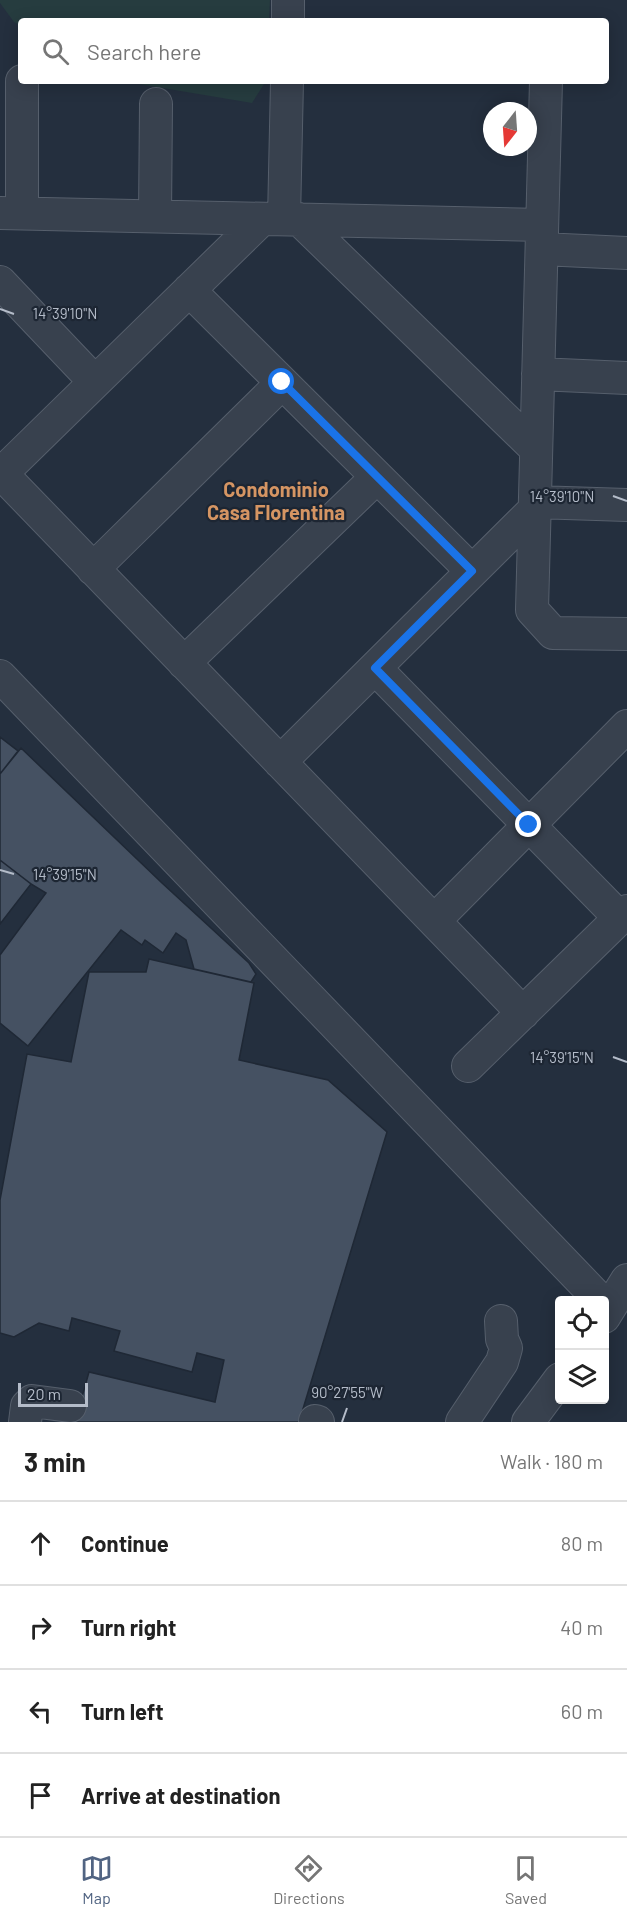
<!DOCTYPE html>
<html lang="en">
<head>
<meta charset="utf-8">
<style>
	:root { --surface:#fff; --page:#f6f6f6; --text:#222; --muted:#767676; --line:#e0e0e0; --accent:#516482 }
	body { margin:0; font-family:Barlow,sans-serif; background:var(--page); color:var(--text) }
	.controls { position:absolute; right:18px; bottom:18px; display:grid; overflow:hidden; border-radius:6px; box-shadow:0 3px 15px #0003 }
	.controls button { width:54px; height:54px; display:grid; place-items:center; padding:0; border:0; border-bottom:2px solid var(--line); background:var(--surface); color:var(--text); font:30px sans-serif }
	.compass { position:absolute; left:483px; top:102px; width:54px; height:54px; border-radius:50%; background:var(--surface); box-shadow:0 3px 15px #0003; rotate:197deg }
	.scale { position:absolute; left:18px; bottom:15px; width:70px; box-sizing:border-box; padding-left:6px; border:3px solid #b4bcc9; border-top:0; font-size:16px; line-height:21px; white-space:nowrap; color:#b4bcc9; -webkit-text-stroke:4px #1d2633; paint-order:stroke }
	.stop { position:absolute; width:18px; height:18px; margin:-14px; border:4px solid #1a73e8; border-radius:50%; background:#fff }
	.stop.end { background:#1a73e8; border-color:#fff; box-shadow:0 2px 6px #0008 }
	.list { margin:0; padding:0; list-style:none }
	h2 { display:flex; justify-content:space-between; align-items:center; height:78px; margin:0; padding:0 24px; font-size:26px }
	h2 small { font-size:20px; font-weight:400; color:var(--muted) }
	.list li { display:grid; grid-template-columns:39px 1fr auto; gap:18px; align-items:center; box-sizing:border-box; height:84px; padding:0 24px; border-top:2px solid var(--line) }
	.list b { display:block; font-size:22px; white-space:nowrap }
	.list em { font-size:20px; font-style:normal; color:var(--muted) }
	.icon { flex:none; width:33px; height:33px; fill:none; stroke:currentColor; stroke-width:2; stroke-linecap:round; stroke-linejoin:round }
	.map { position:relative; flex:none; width:627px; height:1422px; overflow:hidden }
	.search { position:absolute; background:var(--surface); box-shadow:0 3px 15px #0003; left:18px; right:18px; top:18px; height:66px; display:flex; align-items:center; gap:15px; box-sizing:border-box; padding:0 21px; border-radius:6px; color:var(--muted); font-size:22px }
	.sheet { height:414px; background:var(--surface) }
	nav { display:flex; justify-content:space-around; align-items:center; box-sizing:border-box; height:84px; border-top:2px solid var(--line); background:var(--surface); font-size:16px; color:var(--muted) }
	nav a { display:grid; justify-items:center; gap:3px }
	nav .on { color:var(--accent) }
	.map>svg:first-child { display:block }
</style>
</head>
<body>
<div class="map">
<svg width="627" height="1422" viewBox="0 0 627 1422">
	<rect width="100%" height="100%" fill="#242f3e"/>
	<path fill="#263c3f" d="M 0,0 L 270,0 L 269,21 L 21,21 L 21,26 L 14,22 L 0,3 Z
		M 121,81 L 266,81 L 252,103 Z"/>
	<path fill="#455162" stroke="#1f2835" stroke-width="1.5" d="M 0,737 L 18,751 L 0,774 Z
		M 21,748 L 162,883 L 249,963 L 256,974 L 251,982 L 194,969 L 186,940 L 176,933 L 163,953 L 145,940 L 142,945 L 121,930 L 28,1046 L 0,1023 L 0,955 L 46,893 L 31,884 L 0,860 L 0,774 Z
		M 0,860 L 31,884 L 0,924 Z
		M 149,959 L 254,983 L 239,1060 L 328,1080 L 387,1132 L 299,1422 L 75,1422 L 89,1372 L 215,1402 L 224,1360 L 197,1353 L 192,1372 L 114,1351 L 120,1331 L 72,1318 L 69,1331 L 39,1323 L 14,1337 L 0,1333 L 0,1200 L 27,1054 L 71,1062 L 89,972 L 146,972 Z"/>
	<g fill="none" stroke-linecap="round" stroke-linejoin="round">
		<defs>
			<path id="minor" d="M 288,21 L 288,0
				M 546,81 L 532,610 L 553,633 L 627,634
				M 0,213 L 542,225
				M 22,213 L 22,81
				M 155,216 L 156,104
				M 284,219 L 287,81
				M 299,219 L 536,449
				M 542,249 L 627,253
				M 0,282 L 95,382
				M 189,290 L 472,571
				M 538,374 L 627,378
				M 0,472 L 523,1013
				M 1,474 L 262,219
				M 535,502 L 627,505
				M 93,569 L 282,383
				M 184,663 L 377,477
				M 375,668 L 620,918
				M 0,676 L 600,1300
				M 280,762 L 535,509
				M 434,921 L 627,726
				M 468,1066 L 627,911
				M 604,1317 L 627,1280
				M 315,1421 L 318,1422
				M 25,1422 L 27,1406 L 32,1401 L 70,1406
				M 462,1422 L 502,1362 L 506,1348 L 502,1339 L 501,1321
				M 528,1422 L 560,1379"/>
		</defs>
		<use href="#minor" stroke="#565f6c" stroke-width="34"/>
		<use href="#minor" stroke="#38414e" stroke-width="32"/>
	</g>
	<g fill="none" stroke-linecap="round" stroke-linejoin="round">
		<path stroke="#1a73e8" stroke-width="8" d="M 282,382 L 472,571 L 375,668 L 529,825"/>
	</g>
	<path fill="none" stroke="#b4bcc9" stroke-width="2" d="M 0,309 L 14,314M 613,496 L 627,501M 0,870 L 14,874M 613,1057 L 627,1062M 342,1422 L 347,1408"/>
	<g text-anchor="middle" stroke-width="4.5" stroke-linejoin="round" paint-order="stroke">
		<g font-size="20" font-weight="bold" fill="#d59563" stroke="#1d2633">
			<text x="276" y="497">Condominio<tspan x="276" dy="23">Casa Florentina</tspan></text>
		</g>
	</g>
	<g font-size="15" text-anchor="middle" fill="#b4bcc9" stroke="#1d2633" stroke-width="4.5" stroke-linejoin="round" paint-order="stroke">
		<text x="65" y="319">14°39'10"N</text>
		<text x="562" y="502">14°39'10"N</text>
		<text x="65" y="880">14°39'15"N</text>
		<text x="562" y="1063">14°39'15"N</text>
		<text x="347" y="1398">90°27'55"W</text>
	</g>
</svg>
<div class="controls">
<button><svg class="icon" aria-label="locate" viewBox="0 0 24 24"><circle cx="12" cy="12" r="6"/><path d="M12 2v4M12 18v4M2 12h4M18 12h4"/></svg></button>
<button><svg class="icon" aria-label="layers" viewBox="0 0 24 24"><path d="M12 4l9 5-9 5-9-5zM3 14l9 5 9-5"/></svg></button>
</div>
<svg class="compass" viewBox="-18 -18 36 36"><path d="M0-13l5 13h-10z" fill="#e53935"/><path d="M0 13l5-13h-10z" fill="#767676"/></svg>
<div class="scale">20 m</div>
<div class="stop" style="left:282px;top:382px"></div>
<div class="stop end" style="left:529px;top:825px"></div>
<div class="search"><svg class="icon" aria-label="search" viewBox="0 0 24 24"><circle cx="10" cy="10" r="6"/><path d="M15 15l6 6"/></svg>Search here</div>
</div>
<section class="sheet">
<h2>3 min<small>Walk · 180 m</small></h2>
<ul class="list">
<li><svg class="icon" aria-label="ahead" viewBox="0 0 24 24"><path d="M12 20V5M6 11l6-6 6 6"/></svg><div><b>Continue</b></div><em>80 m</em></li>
<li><svg class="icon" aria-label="right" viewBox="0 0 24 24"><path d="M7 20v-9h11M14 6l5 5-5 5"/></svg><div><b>Turn right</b></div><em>40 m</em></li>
<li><svg class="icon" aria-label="left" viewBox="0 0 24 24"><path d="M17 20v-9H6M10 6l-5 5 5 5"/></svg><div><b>Turn left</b></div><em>60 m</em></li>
<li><svg class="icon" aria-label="arrive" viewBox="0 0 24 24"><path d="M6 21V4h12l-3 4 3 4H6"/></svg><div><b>Arrive at destination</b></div></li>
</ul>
</section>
<nav>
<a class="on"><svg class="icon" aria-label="map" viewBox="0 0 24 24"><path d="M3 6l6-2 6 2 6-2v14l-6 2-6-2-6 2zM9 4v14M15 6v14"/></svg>Map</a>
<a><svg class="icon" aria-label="directions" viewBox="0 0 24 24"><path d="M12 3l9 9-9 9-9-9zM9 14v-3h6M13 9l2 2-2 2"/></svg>Directions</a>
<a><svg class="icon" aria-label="saved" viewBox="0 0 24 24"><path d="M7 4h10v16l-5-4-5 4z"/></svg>Saved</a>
</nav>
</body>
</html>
